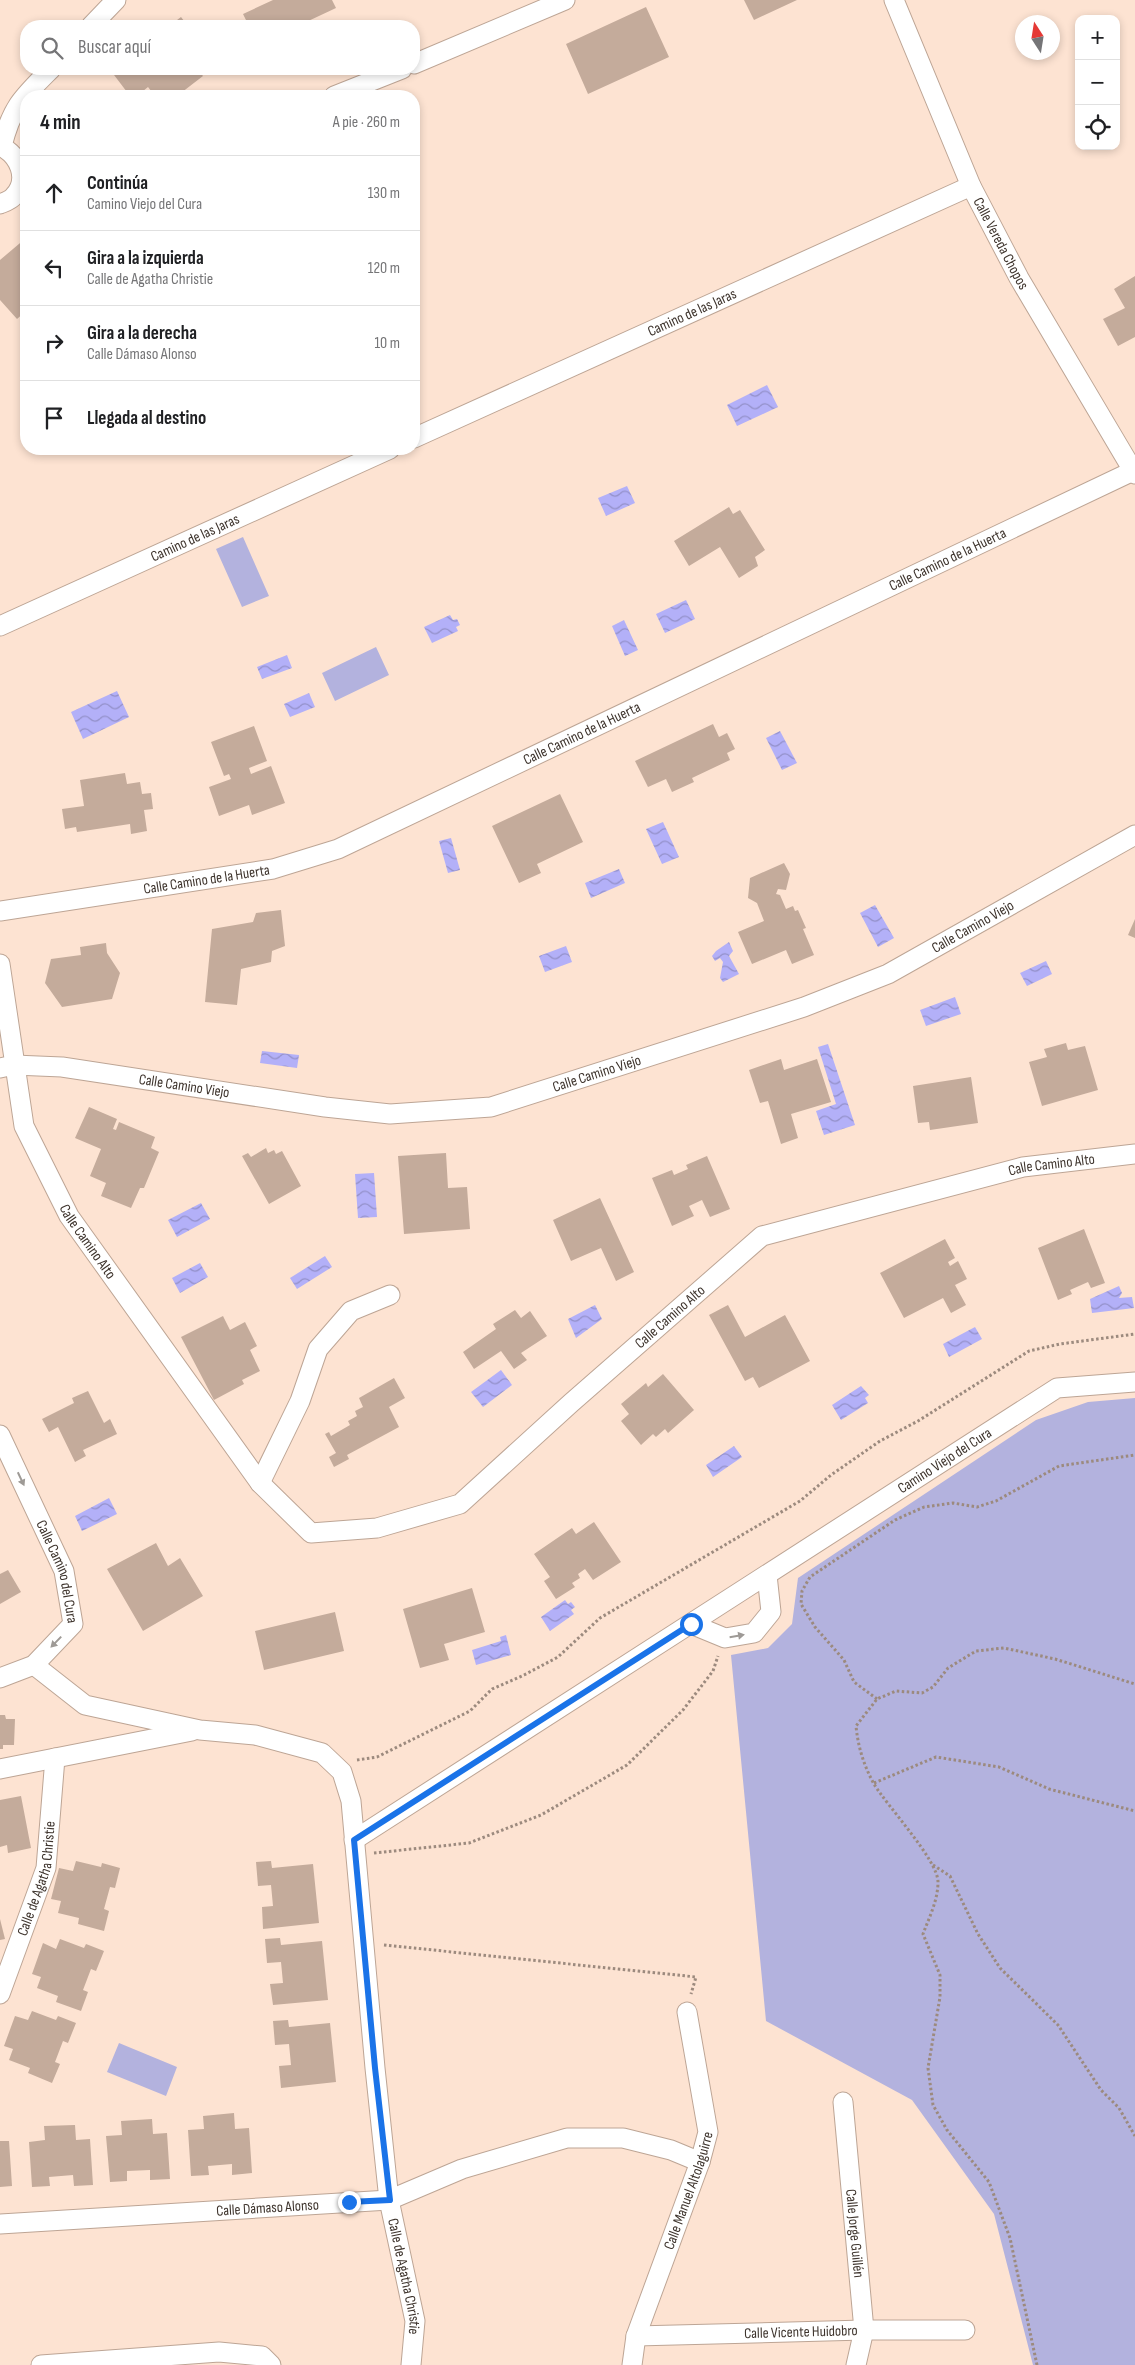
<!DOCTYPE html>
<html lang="es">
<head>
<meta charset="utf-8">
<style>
	:root { --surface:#fff; --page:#f2f2f2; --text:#202124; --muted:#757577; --line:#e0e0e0 }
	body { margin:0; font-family:"Sofia Sans Condensed",sans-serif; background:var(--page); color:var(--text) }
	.controls { position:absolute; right:15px; top:15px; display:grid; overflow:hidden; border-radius:10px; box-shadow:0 2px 8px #0003 }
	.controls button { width:45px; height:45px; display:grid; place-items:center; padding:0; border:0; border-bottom:1px solid var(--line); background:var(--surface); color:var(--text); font:25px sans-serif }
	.compass { position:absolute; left:1015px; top:15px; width:45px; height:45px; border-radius:50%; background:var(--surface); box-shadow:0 2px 8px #0003; rotate:348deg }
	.stop { position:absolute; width:15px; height:15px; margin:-11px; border:4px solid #1a73e8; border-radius:50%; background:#fff }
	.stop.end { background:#1a73e8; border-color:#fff; box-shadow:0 1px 5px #0008 }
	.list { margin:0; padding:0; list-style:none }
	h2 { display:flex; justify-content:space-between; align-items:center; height:65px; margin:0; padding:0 20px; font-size:21px }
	h2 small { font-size:16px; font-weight:400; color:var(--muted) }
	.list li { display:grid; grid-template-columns:32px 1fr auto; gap:15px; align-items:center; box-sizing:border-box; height:75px; padding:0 20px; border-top:1px solid var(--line) }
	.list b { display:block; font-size:19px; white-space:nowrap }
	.list p { margin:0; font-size:16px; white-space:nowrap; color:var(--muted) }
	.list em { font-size:16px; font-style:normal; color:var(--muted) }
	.icon { flex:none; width:28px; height:28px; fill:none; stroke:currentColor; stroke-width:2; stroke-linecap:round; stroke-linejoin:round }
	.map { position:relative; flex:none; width:1135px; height:2365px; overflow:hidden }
	.search { position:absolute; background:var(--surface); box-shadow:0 2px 8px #0003; left:20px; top:20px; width:400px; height:55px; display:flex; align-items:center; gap:12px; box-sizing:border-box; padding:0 18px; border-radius:20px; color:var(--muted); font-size:19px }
	.panel { position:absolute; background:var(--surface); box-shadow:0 2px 8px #0003; left:20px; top:90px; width:400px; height:365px; border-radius:20px }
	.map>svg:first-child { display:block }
</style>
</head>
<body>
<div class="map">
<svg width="1135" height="2365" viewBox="0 0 1135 2365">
	<defs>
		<pattern id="water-waves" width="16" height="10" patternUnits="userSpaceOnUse" patternTransform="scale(1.25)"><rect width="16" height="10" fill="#b3b0f8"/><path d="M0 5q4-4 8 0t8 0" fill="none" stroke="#9390c9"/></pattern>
	</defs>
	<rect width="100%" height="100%" fill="#fde3d2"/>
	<path fill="#b3b2de" d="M 243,537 L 269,596 L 242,607 L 216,549 Z
		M 376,647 L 389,675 L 335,701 L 322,673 Z
		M 1135,1398 L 1135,2365 L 1033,2365 L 994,2214 L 912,2100 L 766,2021 L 731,1655 L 768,1648 L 792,1624 L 798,1578 L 1036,1420 L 1088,1402 Z
		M 119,2043 L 177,2067 L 166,2096 L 107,2072 Z"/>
	<path fill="url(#water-waves)" d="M 767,385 L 778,407 L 737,426 L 727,405 Z
		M 627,486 L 635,503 L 606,516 L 598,498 Z
		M 686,600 L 695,619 L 665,633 L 656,614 Z
		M 450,615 L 453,620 L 457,619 L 460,625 L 456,627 L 458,631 L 432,643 L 424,627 Z
		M 624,620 L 638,650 L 625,656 L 612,626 Z
		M 287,655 L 292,668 L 262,679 L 257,667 Z
		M 117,691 L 129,717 L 83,739 L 71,712 Z
		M 309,693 L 315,707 L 290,717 L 284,704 Z
		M 780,731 L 797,763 L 782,770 L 766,738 Z
		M 663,822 L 679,857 L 662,864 L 646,829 Z
		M 451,838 L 460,870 L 448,873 L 439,841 Z
		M 619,869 L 625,883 L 591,898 L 585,883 Z
		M 875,905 L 894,938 L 878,947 L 860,913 Z
		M 729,942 L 733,951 L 729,956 L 739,974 L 723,982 L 720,978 L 723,962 L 720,958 L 715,961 L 712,956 L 716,951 Z
		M 566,946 L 572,962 L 545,972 L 539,956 Z
		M 1046,961 L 1052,974 L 1027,986 L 1020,973 Z
		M 955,997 L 961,1014 L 926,1026 L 920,1010 Z
		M 828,1044 L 855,1125 L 824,1135 L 816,1111 L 836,1104 L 818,1047 Z
		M 262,1051 L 299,1055 L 297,1068 L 260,1063 Z
		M 374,1173 L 377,1217 L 358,1218 L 355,1174 Z
		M 201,1203 L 210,1219 L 177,1237 L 168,1220 Z
		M 325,1256 L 332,1267 L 297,1289 L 290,1278 Z
		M 200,1263 L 208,1277 L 180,1293 L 172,1278 Z
		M 1119,1286 L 1122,1293 L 1119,1298 L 1132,1297 L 1134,1308 L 1092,1313 L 1090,1299 Z
		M 595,1305 L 602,1319 L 576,1338 L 568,1319 Z
		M 975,1327 L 982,1339 L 949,1357 L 943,1344 Z
		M 501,1370 L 512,1385 L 483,1407 L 471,1392 Z
		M 861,1386 L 869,1395 L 865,1398 L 868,1403 L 841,1420 L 832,1405 Z
		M 734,1446 L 742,1457 L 713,1477 L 706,1465 Z
		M 109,1498 L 117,1514 L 82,1531 L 75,1516 Z
		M 565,1600 L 568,1604 L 571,1602 L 575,1607 L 571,1610 L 574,1614 L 550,1631 L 541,1617 Z
		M 506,1635 L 511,1655 L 476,1665 L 472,1650 L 501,1641 L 500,1637 Z"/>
	<path fill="#c4ab9b" d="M 273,0 L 332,0 L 336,8 L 304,23 L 306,26 L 249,26 L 243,14 Z
		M 744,0 L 797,0 L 754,20 Z
		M 646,7 L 669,57 L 588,94 L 566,44 Z
		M 181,17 L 188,26 L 169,26 Z
		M 114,69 L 197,69 L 203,76 L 177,96 L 155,96 L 148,87 L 137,96 L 130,96 L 111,71 Z
		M 26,238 L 26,311 L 17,319 L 0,300 L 0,260 Z
		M 1135,276 L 1135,337 L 1118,346 L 1103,319 L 1125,308 L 1114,289 Z
		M 729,507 L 733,514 L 740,510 L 765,550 L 755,557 L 758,566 L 739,578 L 720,547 L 689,566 L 674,541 Z
		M 713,724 L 719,737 L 727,733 L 735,749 L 727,753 L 730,760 L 692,778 L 694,782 L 672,792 L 666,779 L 648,787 L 635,761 Z
		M 254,726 L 267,761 L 249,768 L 251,774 L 271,766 L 285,803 L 252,815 L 249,805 L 219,816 L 209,787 L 231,779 L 229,774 L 224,776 L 211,742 Z
		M 125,773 L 127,784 L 140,782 L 142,794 L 151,793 L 153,809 L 144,810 L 147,831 L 131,834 L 130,824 L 77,832 L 76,827 L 65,829 L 62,809 L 84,806 L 80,780 Z
		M 560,794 L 583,842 L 537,864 L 541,873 L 519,883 L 492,826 Z
		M 784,863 L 790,874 L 786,890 L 778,889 L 776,894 L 780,895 L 786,909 L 793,906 L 795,911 L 798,910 L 806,928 L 803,929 L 814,955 L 792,964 L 786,950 L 752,964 L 738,932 L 764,921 L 757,903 L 748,898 L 750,878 Z
		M 281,910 L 285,946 L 272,951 L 271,962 L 241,969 L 237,1005 L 205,1002 L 212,929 L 253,922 L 256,913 Z
		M 1135,919 L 1135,938 L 1128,935 Z
		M 106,943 L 107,953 L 120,973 L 112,999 L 62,1007 L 45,983 L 51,959 L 81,955 L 80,947 Z
		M 1066,1043 L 1068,1050 L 1085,1046 L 1098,1090 L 1042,1106 L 1029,1062 L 1047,1057 L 1044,1049 Z
		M 781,1059 L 784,1070 L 817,1059 L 831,1102 L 791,1114 L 798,1138 L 781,1144 L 768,1101 L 760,1103 L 749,1070 Z
		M 971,1077 L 978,1123 L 930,1130 L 929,1122 L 918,1123 L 913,1086 Z
		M 89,1107 L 117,1119 L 113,1129 L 116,1130 L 119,1122 L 155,1137 L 151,1148 L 159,1152 L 144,1188 L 140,1188 L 131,1208 L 101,1196 L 106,1183 L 90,1176 L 101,1149 L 75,1138 Z
		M 266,1148 L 268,1153 L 274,1150 L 276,1154 L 282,1151 L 301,1186 L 269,1204 L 242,1156 L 248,1153 L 251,1157 Z
		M 446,1153 L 448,1188 L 467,1187 L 470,1229 L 404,1234 L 398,1156 Z
		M 707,1156 L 730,1209 L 710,1217 L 702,1200 L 689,1206 L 694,1216 L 672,1226 L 652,1178 L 672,1170 L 674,1175 L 688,1169 L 686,1165 Z
		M 600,1198 L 634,1272 L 616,1281 L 601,1248 L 571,1261 L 553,1220 Z
		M 1084,1229 L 1105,1283 L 1091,1288 L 1088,1282 L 1070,1290 L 1072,1294 L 1058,1300 L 1038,1248 Z
		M 945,1239 L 955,1258 L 948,1262 L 950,1266 L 958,1261 L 967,1279 L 955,1285 L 966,1305 L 951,1313 L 943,1298 L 904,1318 L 880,1273 Z
		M 728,1305 L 745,1337 L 785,1315 L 810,1361 L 759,1388 L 753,1377 L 745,1381 L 709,1315 Z
		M 515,1310 L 521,1318 L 530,1311 L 547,1336 L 521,1353 L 527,1360 L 514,1369 L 501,1351 L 474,1369 L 463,1352 L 496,1329 L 493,1324 Z
		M 223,1316 L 230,1330 L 245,1322 L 257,1346 L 250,1350 L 260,1371 L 242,1380 L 244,1384 L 214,1400 L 181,1337 Z
		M 663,1374 L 694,1410 L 668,1433 L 665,1429 L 656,1437 L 653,1434 L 641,1445 L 621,1421 L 629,1414 L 621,1404 L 646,1383 L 648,1387 Z
		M 394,1378 L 405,1398 L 389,1407 L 399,1427 L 347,1455 L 349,1459 L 334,1467 L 329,1457 L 336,1453 L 325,1434 L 329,1432 L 331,1436 L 350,1425 L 348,1421 L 357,1416 L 355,1411 L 363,1407 L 359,1398 Z
		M 88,1391 L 104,1423 L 110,1419 L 117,1434 L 83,1450 L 86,1456 L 75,1462 L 58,1427 L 49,1432 L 42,1419 L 74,1403 L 72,1398 Z
		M 594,1522 L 621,1562 L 593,1580 L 585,1569 L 578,1574 L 580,1578 L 572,1583 L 575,1587 L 556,1599 L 544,1581 L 550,1577 L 534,1554 L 572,1528 L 576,1534 Z
		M 156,1543 L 168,1566 L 180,1558 L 203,1596 L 143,1631 L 107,1569 Z
		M 8,1570 L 21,1592 L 0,1604 L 0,1574 Z
		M 472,1588 L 485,1632 L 444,1644 L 449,1660 L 420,1668 L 403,1609 Z
		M 335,1612 L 344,1651 L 264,1670 L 255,1631 Z
		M 0,1715 L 5,1715 L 6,1719 L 15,1719 L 14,1745 L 3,1745 L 3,1749 L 0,1749 Z
		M 21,1796 L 31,1848 L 8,1853 L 7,1845 L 0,1847 L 0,1800 Z
		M 76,1861 L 101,1867 L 102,1863 L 120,1868 L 115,1888 L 110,1887 L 104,1909 L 109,1911 L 104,1931 L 78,1924 L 79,1918 L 58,1913 L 61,1901 L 51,1899 L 59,1868 L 73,1871 Z
		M 271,1861 L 272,1868 L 313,1864 L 319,1923 L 263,1929 L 262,1907 L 273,1906 L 271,1885 L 258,1886 L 256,1862 Z
		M 0,1919 L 5,1939 L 0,1940 Z
		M 280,1938 L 281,1945 L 322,1941 L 328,2000 L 273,2005 L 270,1984 L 283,1983 L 281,1962 L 267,1963 L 265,1939 Z
		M 60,1939 L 84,1948 L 86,1944 L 104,1951 L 96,1971 L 91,1969 L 83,1990 L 88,1992 L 81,2011 L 56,2002 L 58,1996 L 37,1988 L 41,1977 L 32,1974 L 43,1943 L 56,1949 Z
		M 32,2011 L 56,2020 L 58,2016 L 76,2023 L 68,2043 L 63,2041 L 55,2062 L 60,2064 L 52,2083 L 28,2073 L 30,2068 L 9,2060 L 13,2049 L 4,2046 L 15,2016 L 28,2020 Z
		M 288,2020 L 289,2027 L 330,2023 L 336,2082 L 281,2088 L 279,2066 L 291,2065 L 289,2044 L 275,2045 L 273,2021 Z
		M 234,2113 L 235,2129 L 249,2128 L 252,2173 L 232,2175 L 232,2164 L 208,2166 L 209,2175 L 191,2176 L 188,2130 L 204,2129 L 203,2116 Z
		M 152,2119 L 153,2134 L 167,2133 L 170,2179 L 150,2180 L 150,2170 L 127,2171 L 127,2181 L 110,2182 L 106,2136 L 122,2135 L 121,2121 Z
		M 75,2125 L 76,2140 L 90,2139 L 93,2185 L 74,2186 L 73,2175 L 49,2177 L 50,2186 L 32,2187 L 29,2142 L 45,2140 L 44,2126 Z
		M 0,2141 L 9,2141 L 12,2186 L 0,2187 Z"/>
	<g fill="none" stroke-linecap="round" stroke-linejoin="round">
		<defs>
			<g id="street">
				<path id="s1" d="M 894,0 L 971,186 L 1019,278 L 1135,474"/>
				<path d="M 91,26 L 116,0"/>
				<path d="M 414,64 L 565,0"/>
				<path d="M 334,96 L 402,69"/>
				<path d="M 0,146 C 19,155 30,179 14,196 C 11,200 5,202 0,204"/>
				<path d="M 2,146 C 12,106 23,97 51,69"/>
				<path id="s2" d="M 414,438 L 971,186"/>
				<path id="s3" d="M 0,626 L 390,449"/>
				<path id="s4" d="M 0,911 L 273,869 L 338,849 L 1135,470"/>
				<path id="s5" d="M 0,964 L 24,1126 L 69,1216 L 260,1483 L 311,1533 L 377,1528 L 460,1504 L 571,1403 L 762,1236 L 1023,1167 L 1135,1154"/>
				<path id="s6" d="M 0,1068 L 14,1065 L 62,1067 L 325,1107 L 390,1114 L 491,1107 L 804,1007 L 888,974 L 1135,835"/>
				<path id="s7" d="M 0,1435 L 64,1571 L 73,1624 L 34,1665 L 0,1678"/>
				<path d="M 260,1483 L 300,1401 L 318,1349 L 351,1311 L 390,1295"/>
				<path d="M 691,1624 L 725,1638 L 754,1633 L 771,1612 L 767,1575"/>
				<path id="s8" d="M 34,1665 L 85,1705 L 200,1730 L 255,1735 L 322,1753 L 342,1772 L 351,1801 L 375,2068 L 389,2200 L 415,2321 L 411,2365"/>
				<path d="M 0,1769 L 192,1731"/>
				<path id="s9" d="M 354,1840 L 1057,1388 L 1135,1382"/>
				<path id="s10" d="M 0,1994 L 46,1868 L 55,1758"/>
				<path id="s11" d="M 843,2102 L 864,2330 L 856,2365"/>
				<path id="s12" d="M 0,2224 L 389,2200 L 462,2169 L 567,2138 L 623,2138 L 671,2150 L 700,2162"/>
				<path id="s13" d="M 636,2336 L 864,2330 L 965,2330"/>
				<path d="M 41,2365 L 219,2352 L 262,2356 L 271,2365"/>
				<path id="s14" d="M 632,2365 L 636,2336 L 700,2162 L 708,2132 L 687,2012"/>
			</g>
		</defs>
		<use href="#street" stroke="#bda595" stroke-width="21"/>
		<path stroke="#9c8a7e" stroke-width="3" stroke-dasharray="2.5 2.5" stroke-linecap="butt" d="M 877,1699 L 854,1682 L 844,1660 L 815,1627 L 801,1604 L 802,1591 L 810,1577 L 895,1520 L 924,1507 L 953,1503 L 977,1507 L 996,1501 L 1059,1466 L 1135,1455
			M 357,1760 L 377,1757 L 470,1711 L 492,1689 L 524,1675 L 558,1657 L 600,1618 L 800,1501 L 831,1475 L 880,1441 L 918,1421 L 1029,1351 L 1060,1344 L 1135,1334
			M 874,1783 L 936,1757 L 999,1767 L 1049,1789 L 1135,1811
			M 374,1853 L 469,1843 L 541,1815 L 627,1765 L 683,1710 L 713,1671 L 718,1656
			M 933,1865 L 950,1876 L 978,1934 L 1000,1968 L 1058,2025 L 1101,2090 L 1119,2108 L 1135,2136
			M 384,1945 L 696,1977 L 691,1994
			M 1037,2365 L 1010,2238 L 989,2182 L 947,2130 L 933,2105 L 928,2068 L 940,1997 L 940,1975 L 923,1934 C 929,1918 938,1900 938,1882 C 938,1860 887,1806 874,1784 C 864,1766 858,1747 856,1726 L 877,1699 L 896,1691 L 922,1693 L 933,1687 L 948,1668 L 976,1651 L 1004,1648 L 1055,1659 L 1135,1684"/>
		<use href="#street" stroke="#fff" stroke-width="19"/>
	</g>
	<defs><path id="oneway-solid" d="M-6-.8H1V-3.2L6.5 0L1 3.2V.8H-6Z" transform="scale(1.25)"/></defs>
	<g fill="#9e9a96">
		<use href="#oneway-solid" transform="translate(21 1479) rotate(65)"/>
		<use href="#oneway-solid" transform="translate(737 1636) rotate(-10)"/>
		<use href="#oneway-solid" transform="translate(56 1642) rotate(134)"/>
	</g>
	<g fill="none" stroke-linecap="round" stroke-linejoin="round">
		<path stroke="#1a73e8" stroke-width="6" d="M 349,2202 L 390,2200 L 375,2068 L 354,1840 L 691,1624"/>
	</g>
	<g text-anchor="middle" stroke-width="4" stroke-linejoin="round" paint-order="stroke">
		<g font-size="15" fill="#3e342d" stroke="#fde3d2">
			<text dy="5" stroke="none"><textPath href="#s1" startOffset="266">Calle Vereda Chopos</textPath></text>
			<text dy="5" stroke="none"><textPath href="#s2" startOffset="305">Camino de las Jaras</textPath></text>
			<text dy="5" stroke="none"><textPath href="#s3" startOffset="214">Camino de las Jaras</textPath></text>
			<text dy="5" stroke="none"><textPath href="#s4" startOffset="1019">Calle Camino de la Huerta</textPath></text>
			<text dy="5" stroke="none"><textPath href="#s4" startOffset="614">Calle Camino de la Huerta</textPath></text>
			<text dy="5" stroke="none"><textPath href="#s4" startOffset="209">Calle Camino de la Huerta</textPath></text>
			<text dy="5" stroke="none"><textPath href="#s6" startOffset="1011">Calle Camino Viejo</textPath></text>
			<text dy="5" stroke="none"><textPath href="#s6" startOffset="606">Calle Camino Viejo</textPath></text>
			<text dy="5" stroke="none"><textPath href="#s6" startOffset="186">Calle Camino Viejo</textPath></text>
			<text dy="5" stroke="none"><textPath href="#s5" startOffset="1519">Calle Camino Alto</textPath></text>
			<text dy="5" stroke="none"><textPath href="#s5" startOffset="296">Calle Camino Alto</textPath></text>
			<text dy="5" stroke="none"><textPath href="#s5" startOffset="1098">Calle Camino Alto</textPath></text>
			<text dy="5" stroke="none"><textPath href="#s9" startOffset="702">Camino Viejo del Cura</textPath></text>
			<text dy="5" stroke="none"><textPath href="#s7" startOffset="149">Calle Camino del Cura</textPath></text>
			<text dy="5" stroke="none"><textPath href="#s10" startOffset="122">Calle de Agatha Christie</textPath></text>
			<text dy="5" stroke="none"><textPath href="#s14" startOffset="184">Calle Manuel Altolaguirre</textPath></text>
			<text dy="5" stroke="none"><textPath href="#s12" startOffset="268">Calle Dámaso Alonso</textPath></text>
			<text dy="5" stroke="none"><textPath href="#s11" startOffset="132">Calle Jorge Guillén</textPath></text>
			<text dy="5" stroke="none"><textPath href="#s8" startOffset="844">Calle de Agatha Christie</textPath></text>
			<text dy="5" stroke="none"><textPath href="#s13" startOffset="165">Calle Vicente Huidobro</textPath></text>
		</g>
	</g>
</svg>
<div class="controls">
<button>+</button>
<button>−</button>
<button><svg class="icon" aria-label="locate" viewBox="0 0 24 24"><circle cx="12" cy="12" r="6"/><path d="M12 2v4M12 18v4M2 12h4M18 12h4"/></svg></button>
</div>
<svg class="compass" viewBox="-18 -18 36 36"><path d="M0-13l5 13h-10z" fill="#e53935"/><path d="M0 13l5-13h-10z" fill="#757577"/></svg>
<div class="stop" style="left:691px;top:1624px"></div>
<div class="stop end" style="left:349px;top:2202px"></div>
<div class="search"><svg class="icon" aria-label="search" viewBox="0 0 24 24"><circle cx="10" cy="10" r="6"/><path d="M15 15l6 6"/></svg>Buscar aquí</div>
<section class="panel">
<h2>4 min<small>A pie · 260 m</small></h2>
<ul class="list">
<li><svg class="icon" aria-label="ahead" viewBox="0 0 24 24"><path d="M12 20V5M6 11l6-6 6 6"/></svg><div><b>Continúa</b><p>Camino Viejo del Cura</p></div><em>130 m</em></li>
<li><svg class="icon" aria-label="left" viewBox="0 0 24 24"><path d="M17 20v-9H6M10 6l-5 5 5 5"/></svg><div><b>Gira a la izquierda</b><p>Calle de Agatha Christie</p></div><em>120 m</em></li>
<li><svg class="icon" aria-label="right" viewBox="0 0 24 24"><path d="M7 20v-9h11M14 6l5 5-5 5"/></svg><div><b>Gira a la derecha</b><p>Calle Dámaso Alonso</p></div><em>10 m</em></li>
<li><svg class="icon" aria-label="arrive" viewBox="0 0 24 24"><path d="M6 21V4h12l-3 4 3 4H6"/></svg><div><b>Llegada al destino</b></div></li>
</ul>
</section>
</div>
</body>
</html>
